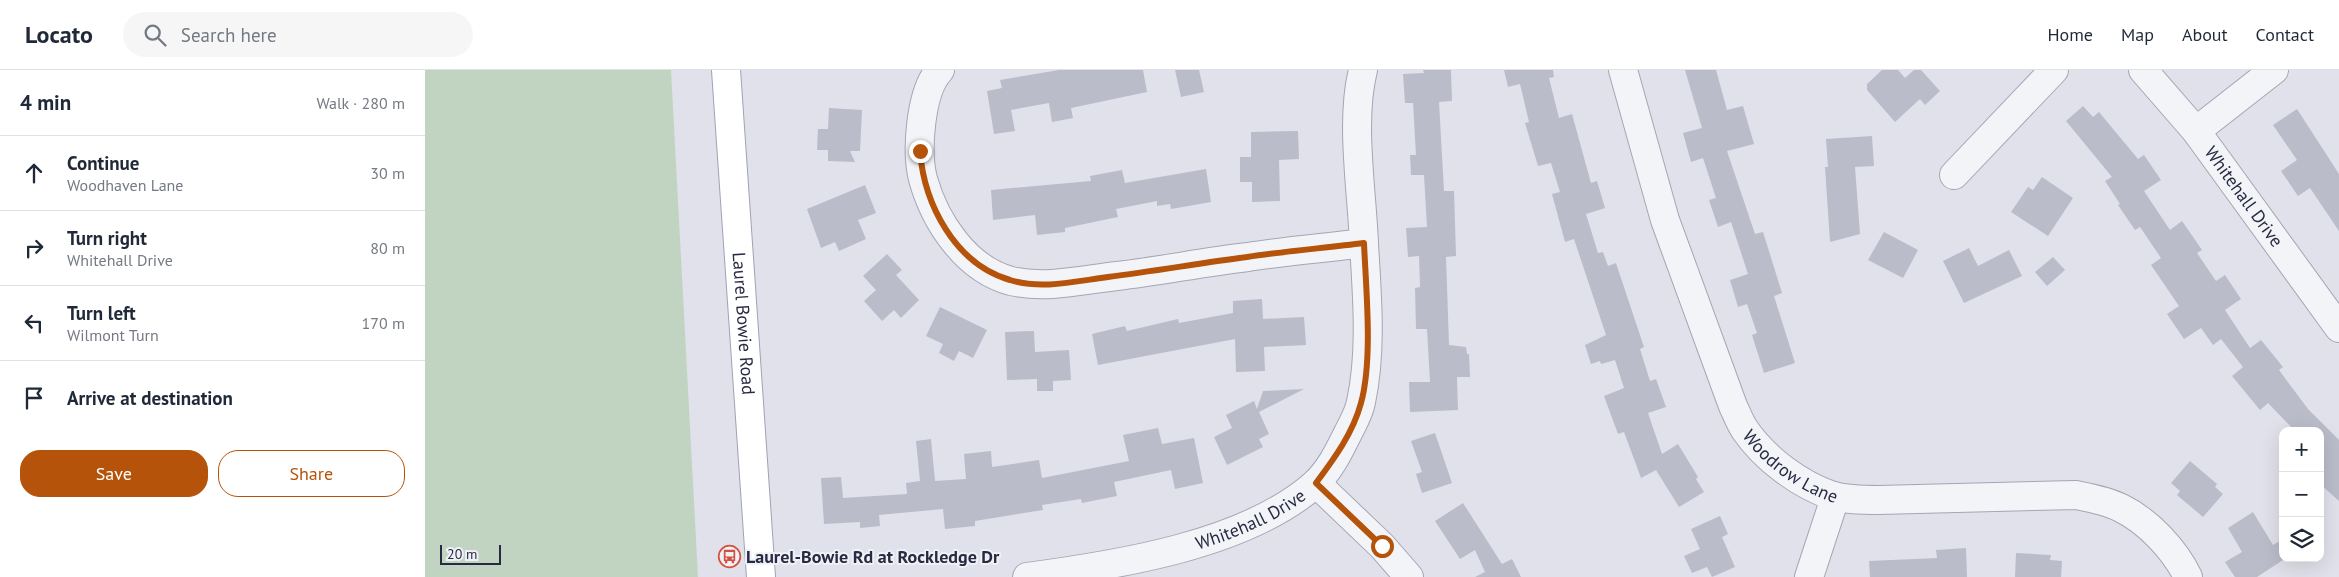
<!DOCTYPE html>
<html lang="en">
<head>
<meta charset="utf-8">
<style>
	:root { --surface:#fff; --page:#f6f6f7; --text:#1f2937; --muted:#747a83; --line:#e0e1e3; --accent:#b45309 }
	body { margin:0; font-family:"PT Sans",sans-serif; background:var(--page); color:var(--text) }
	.controls { position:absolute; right:15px; bottom:15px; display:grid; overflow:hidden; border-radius:10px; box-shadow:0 5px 20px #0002 }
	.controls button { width:45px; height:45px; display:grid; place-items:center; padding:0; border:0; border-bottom:1px solid var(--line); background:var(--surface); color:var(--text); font:25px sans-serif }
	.scale { position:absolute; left:15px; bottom:12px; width:61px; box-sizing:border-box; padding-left:5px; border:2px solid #282a42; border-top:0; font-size:14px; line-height:18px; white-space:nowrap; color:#282a42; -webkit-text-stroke:4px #f0f1f7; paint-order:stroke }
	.stop { position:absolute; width:15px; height:15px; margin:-11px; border:4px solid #b45309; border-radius:50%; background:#fff }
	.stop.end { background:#b45309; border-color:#fff; box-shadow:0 1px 5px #0008 }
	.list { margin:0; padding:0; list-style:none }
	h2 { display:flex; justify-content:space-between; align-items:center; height:65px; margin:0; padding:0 20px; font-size:21px }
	h2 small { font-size:16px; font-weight:400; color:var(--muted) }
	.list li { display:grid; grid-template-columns:32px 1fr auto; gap:15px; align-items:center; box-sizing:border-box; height:75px; padding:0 20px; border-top:1px solid var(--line) }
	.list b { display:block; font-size:19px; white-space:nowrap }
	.list p { margin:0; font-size:16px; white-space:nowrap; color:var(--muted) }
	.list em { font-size:16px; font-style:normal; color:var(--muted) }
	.actions { display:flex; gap:10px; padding:15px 20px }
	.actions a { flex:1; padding:11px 0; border:1px solid var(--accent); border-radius:20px; text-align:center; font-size:18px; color:var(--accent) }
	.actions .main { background:var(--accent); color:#fff }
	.icon { flex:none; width:28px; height:28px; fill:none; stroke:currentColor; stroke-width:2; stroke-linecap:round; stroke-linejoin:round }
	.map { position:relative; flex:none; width:1914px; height:507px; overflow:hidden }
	header { display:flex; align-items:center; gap:30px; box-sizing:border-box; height:70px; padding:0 25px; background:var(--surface); border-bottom:1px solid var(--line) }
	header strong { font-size:24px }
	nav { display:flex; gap:28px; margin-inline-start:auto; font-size:18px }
	.search { width:350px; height:45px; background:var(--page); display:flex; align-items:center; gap:12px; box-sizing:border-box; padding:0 18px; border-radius:28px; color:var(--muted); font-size:19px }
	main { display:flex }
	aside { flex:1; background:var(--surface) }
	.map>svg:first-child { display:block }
</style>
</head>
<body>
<header>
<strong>Locato</strong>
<div class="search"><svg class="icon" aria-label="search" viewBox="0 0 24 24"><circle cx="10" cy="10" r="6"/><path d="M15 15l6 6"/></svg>Search here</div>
<nav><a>Home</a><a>Map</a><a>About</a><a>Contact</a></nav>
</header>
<main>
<aside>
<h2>4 min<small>Walk · 280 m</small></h2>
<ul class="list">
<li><svg class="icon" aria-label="ahead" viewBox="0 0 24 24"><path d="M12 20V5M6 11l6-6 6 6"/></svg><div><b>Continue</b><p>Woodhaven Lane</p></div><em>30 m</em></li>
<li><svg class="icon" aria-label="right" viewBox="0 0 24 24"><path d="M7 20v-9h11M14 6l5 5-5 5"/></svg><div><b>Turn right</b><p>Whitehall Drive</p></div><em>80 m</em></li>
<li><svg class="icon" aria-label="left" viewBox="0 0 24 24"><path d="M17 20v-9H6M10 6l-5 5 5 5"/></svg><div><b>Turn left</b><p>Wilmont Turn</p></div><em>170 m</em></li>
<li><svg class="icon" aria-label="arrive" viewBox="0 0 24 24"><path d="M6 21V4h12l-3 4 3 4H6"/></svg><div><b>Arrive at destination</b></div></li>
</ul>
<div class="actions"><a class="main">Save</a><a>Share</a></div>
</aside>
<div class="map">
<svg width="1914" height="507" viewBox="0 0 1914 507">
	<rect width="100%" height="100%" fill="#e0e1ea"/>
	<path fill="#c1d4c1" d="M 0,0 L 246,0 L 273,507 L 0,507 Z"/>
	<path fill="#babcca" d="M 634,0 L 718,0 L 722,22 L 646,38 L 648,48 L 627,52 L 624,33 L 586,40 L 590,61 L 569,64 L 562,21 L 577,18 L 575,10 Z
		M 750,0 L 774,0 L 779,22 L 756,27 Z
		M 998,0 L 1026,0 L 1027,31 L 1014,32 L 1019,121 L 1029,121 L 1031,186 L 1021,187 L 1024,275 L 1041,277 L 1042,284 L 1044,284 L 1045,307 L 1032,307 L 1033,340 L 985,342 L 984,312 L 1005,312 L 1002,259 L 991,259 L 990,218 L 995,217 L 994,186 L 983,187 L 981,158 L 1002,157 L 999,105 L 986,105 L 985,85 L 991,85 L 988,33 L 980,33 L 978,4 L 999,3 Z
		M 1079,0 L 1128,0 L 1129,7 L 1124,8 L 1134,48 L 1147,44 L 1166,113 L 1172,111 L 1180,138 L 1161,144 L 1173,183 L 1178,182 L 1183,196 L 1191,193 L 1219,277 L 1215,279 L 1225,311 L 1231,309 L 1241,337 L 1223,343 L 1237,384 L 1253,374 L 1273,407 L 1271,409 L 1279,422 L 1254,437 L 1231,400 L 1216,408 L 1199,362 L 1193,364 L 1179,326 L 1199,318 L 1190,290 L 1176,294 L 1175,291 L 1166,294 L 1160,275 L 1181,265 L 1149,169 L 1140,172 L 1127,124 L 1135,122 L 1126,93 L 1113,96 L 1100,53 L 1104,52 L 1095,14 L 1083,17 Z
		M 1260,0 L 1291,0 L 1302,40 L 1318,36 L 1329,74 L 1302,81 L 1330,164 L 1338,162 L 1357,223 L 1349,226 L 1370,293 L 1339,303 L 1327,265 L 1332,263 L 1322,234 L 1313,237 L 1305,210 L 1323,204 L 1306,152 L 1293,157 L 1284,130 L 1291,128 L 1278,88 L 1266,92 L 1258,63 L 1277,58 Z
		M 1457,0 L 1473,0 L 1480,8 L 1489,0 L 1496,0 L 1515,21 L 1500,35 L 1495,29 L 1470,52 L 1442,20 L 1442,14 Z
		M 1658,36 L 1668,47 L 1674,42 L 1713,89 L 1719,85 L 1736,110 L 1719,121 L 1745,160 L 1757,151 L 1777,180 L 1772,183 L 1791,211 L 1800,205 L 1816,229 L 1800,240 L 1825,278 L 1836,270 L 1858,297 L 1854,300 L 1883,339 L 1914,370 L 1914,431 L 1895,414 L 1895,361 L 1870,361 L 1843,333 L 1835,340 L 1807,306 L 1818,297 L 1796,269 L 1788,275 L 1776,258 L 1759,269 L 1742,244 L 1754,236 L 1726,195 L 1736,188 L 1715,157 L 1710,160 L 1693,135 L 1695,134 L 1680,111 L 1687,107 L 1641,51 Z
		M 404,38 L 437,40 L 435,81 L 425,81 L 430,92 L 403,91 L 403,80 L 392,80 L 393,59 L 403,59 Z
		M 1872,39 L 1914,104 L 1914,161 L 1885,118 L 1873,126 L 1856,101 L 1872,90 L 1848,55 Z
		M 873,61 L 874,89 L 854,90 L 855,131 L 827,132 L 827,112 L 815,112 L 815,87 L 826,87 L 826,62 Z
		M 1447,66 L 1449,96 L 1430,97 L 1435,164 L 1405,172 L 1400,97 L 1403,97 L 1401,69 Z
		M 781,99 L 786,132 L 746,139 L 745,134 L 732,136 L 732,131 L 691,139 L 693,147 L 640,158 L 640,162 L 612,165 L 610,145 L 568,150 L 566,120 L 666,111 L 665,106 L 697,100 L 700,113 Z
		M 1617,107 L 1648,128 L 1623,166 L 1586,142 L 1603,117 L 1608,120 Z
		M 440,115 L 451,143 L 433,150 L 441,169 L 414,181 L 410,172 L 396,178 L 382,139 Z
		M 1459,162 L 1493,180 L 1478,208 L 1443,190 Z
		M 1544,178 L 1553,196 L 1584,180 L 1597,206 L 1539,233 L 1518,191 Z
		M 462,184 L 477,200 L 471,205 L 494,230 L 476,248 L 469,240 L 457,251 L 439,231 L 451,220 L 438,206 Z
		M 1628,187 L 1640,200 L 1622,216 L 1610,202 Z
		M 837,229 L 838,249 L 879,247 L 881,275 L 839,277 L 840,301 L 811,302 L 810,269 L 673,295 L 667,264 L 700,256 L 702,261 L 753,249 L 754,253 L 808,243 L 808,231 Z
		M 515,237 L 562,260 L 548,288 L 534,281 L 529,291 L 514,283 L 518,274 L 501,266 Z
		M 609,261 L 610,282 L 644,280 L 646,310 L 628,311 L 628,321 L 612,321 L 612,309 L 582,310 L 580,262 Z
		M 879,319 L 834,342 L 844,364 L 834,369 L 838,377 L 802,395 L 789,367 L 807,358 L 801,345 L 829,331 L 832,339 L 838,321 Z
		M 733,358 L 737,374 L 769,368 L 778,413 L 750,419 L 746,400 L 689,412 L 692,426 L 657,433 L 656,429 L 617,435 L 618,440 L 550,451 L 550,456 L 520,459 L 518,439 L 454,445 L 455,456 L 435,458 L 435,452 L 399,454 L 396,408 L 416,407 L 418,428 L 482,424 L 481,413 L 495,411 L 491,371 L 506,369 L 510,411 L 541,409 L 539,384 L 566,381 L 567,397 L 614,390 L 617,408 L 704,391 L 698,365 Z
		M 1010,363 L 1027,413 L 997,423 L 991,404 L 997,402 L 986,371 Z
		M 1765,391 L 1792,414 L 1790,417 L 1798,424 L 1778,447 L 1752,425 L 1755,421 L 1746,413 Z
		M 1038,433 L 1077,494 L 1087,489 L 1096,507 L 1050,507 L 1060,502 L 1050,480 L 1035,489 L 1010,451 Z
		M 1828,442 L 1848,475 L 1858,469 L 1858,490 L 1832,507 L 1810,507 L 1800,492 L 1817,482 L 1803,458 Z
		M 1295,446 L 1303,464 L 1297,467 L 1310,497 L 1287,507 L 1282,497 L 1267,503 L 1259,486 L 1275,479 L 1266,459 Z
		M 1541,478 L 1542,507 L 1445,507 L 1444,491 L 1512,488 L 1511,480 Z
		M 1591,483 L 1626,485 L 1625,490 L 1637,491 L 1636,507 L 1590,507 Z"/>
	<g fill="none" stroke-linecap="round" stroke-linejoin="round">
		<defs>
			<g id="minor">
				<path d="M 515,0 C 495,21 491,82 498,109 C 510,152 541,199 586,211 C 621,219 657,210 692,206 C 735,201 779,192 823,187 C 861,181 900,178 939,173"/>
				<path id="s1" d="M 1198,0 L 1240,150 L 1308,336 C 1312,344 1315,353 1320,360 C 1340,389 1375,415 1408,426 C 1422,430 1439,430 1454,430 L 1651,425 C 1666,428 1682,431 1696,438 C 1723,451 1750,480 1763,507"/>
				<path id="s2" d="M 1718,0 L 1771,61 L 1914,258"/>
				<path d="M 1771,61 L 1849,0"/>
				<path d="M 1529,105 L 1629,0"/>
				<path d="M 891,413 L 957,476 L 984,507"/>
				<path id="s3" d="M 602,507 C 692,495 821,475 890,414 C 905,400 914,381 923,363 C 928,353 934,343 936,332 C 947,281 942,225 939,174 C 937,121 925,51 938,0"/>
				<path d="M 1384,507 L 1407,437 L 1409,426"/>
			</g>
			<g id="major">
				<path id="s4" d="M 301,0 L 336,507"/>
			</g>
		</defs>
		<use href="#minor" stroke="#a5a6b4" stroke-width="30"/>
		<use href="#major" stroke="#9fa2b6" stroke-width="30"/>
		<use href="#minor" stroke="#f3f4f8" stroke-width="28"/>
		<use href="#major" stroke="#fff" stroke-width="28"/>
	</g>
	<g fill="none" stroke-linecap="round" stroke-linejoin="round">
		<path stroke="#b45309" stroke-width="6" d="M 495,81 C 499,134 530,194 585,210 C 616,220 652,211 683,207 C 730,201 776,193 822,187 C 861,181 900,178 939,173 C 941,220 948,289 936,333 C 928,363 909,389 891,413 L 957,476"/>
	</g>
	<defs>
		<symbol id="bus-ring" viewBox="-11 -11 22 22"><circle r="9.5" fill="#f0f1f7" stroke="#d5513f" stroke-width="1.5"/><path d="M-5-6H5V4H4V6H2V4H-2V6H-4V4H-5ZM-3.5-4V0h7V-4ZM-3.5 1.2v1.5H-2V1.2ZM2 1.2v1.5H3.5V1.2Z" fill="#d5513f"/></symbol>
	</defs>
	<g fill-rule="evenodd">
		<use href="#bus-ring" x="292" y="474" width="25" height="25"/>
	</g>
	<g text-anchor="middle" stroke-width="4" stroke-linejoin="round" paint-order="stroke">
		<g font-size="18" fill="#282a42" stroke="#f0f1f7">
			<text dy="6" stroke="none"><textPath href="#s2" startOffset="162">Whitehall Drive</textPath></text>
			<text dy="6" stroke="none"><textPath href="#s4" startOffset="254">Laurel Bowie Road</textPath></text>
			<text dy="6" stroke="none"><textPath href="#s1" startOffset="440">Woodrow Lane</textPath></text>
			<text dy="6" stroke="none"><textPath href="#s3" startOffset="232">Whitehall Drive</textPath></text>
		</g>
		<g font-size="18" font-weight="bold" fill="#282a42" stroke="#f0f1f7" text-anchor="start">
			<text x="321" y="493">Laurel-Bowie Rd at Rockledge Dr</text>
		</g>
	</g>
</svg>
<div class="controls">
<button>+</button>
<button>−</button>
<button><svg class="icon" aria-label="layers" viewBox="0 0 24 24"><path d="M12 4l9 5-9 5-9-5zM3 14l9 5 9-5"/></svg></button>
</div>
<div class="scale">20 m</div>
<div class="stop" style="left:957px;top:476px"></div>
<div class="stop end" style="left:495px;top:81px"></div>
</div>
</main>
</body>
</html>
